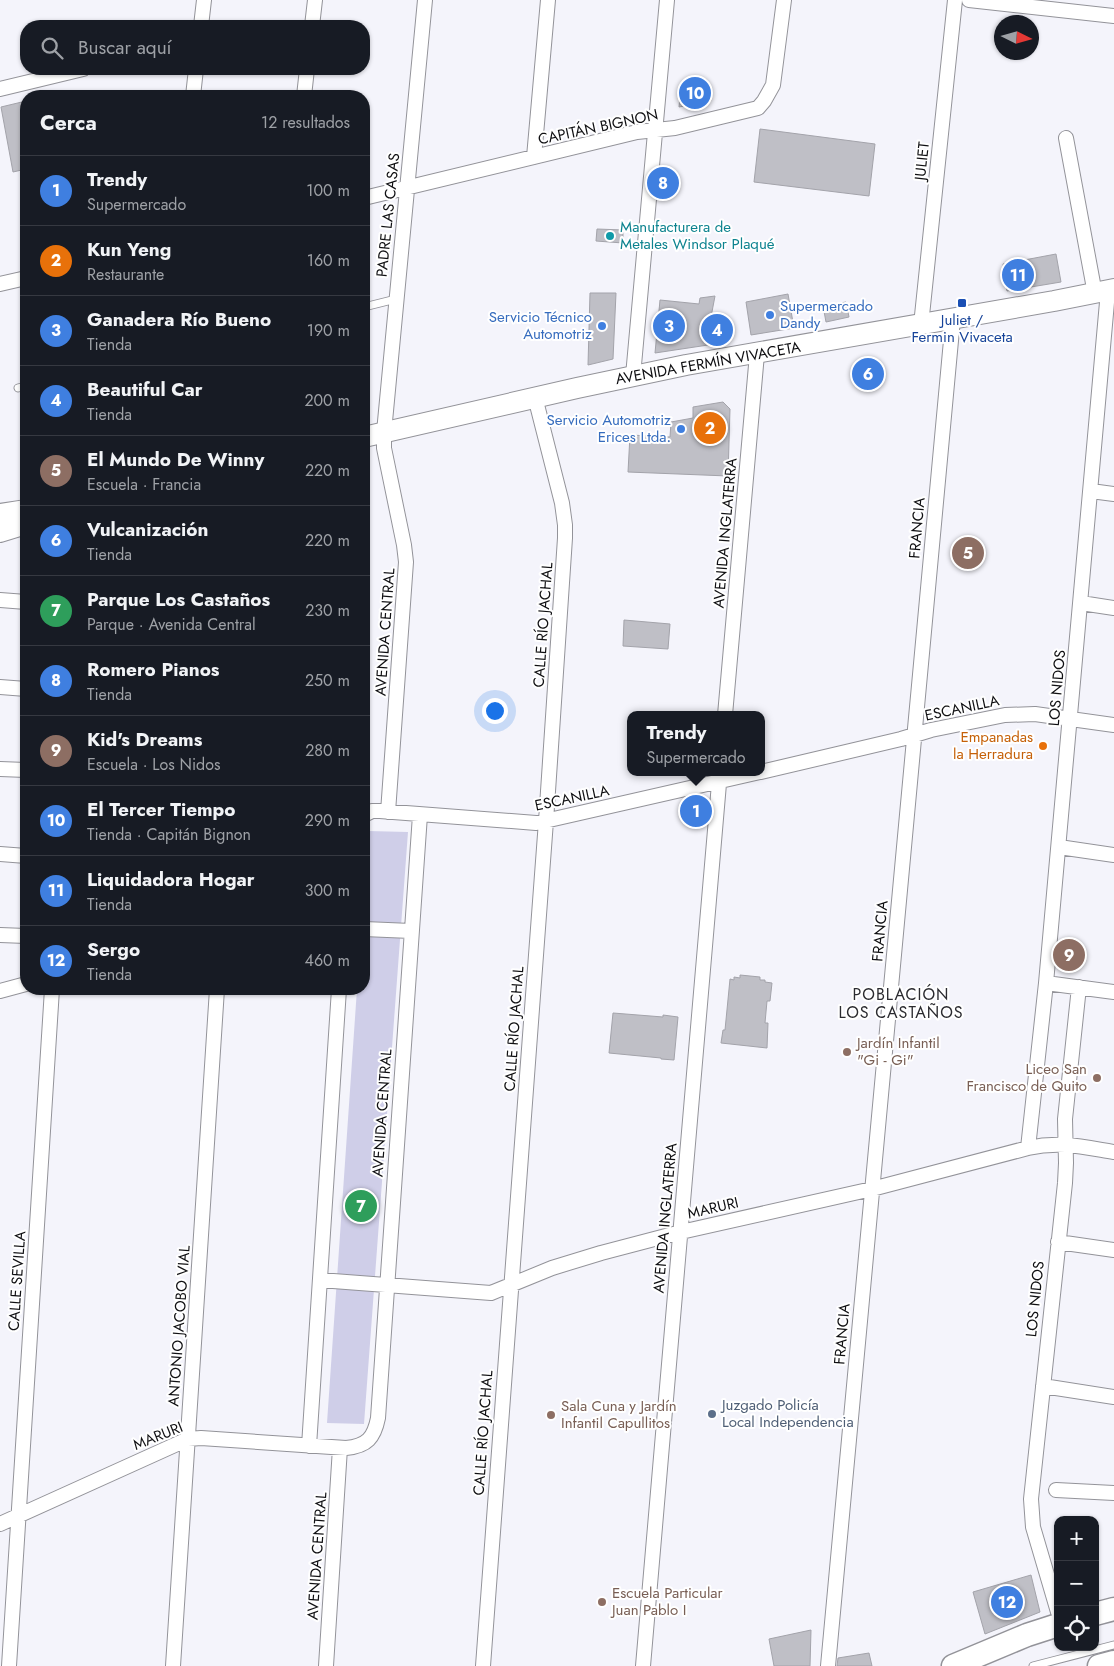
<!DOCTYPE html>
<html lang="es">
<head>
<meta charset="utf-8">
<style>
	:root { --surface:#171b24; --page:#242831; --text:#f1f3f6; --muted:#9ea1a6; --line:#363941; --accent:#1a73e8 }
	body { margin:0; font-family:Jost,sans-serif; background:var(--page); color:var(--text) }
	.controls { position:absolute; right:15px; bottom:15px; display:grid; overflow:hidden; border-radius:10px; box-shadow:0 1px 4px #0004 }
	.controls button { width:45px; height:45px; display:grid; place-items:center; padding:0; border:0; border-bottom:1px solid var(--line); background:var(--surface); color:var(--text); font:25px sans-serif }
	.compass { position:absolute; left:994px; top:15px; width:45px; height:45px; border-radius:50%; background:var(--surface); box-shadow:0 1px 4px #0004; rotate:95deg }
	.you { position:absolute; left:494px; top:710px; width:18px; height:18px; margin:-12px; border:4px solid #fff; border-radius:50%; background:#1a73e8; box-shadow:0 0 0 8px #1a73e833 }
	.badge { display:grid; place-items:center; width:32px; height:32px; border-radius:50%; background:var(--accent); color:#fff; font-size:16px; font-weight:700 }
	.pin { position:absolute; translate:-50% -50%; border:2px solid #fff; box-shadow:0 1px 5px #0006 }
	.popup { position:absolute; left:627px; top:711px; width:138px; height:65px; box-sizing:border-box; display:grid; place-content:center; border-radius:10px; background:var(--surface); filter:drop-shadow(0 1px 4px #0005); font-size:16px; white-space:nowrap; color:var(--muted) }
	.popup b { font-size:19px; color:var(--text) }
	.popup::after { content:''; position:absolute; left:50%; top:100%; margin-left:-10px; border:10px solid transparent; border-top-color:var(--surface) }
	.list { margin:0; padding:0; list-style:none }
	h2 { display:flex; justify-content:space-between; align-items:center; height:65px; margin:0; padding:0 20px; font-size:21px }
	h2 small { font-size:16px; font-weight:400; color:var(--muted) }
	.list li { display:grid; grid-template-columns:32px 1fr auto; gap:15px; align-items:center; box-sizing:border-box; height:70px; padding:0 20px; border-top:1px solid var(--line) }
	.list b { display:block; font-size:19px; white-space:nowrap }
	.list p { margin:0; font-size:16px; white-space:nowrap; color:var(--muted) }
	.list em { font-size:16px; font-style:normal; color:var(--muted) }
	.icon { flex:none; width:28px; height:28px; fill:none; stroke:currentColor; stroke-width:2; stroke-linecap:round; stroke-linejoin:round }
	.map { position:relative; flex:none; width:1114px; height:1666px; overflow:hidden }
	.search { position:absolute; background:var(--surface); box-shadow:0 1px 4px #0004; left:20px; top:20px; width:350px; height:55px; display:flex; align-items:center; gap:12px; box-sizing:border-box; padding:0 18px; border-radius:20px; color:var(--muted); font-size:19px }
	.panel { position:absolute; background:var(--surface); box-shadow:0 1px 4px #0004; left:20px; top:90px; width:350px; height:905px; border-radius:20px }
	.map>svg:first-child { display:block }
</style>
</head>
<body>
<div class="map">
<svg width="1114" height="1666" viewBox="0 0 1114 1666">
	<rect width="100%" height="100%" fill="#f4f4fb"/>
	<path fill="#cfcee8" d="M 368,831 L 408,832 L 364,1424 L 327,1423 L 357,989 L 364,989 L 364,889 Z"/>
	<path fill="#bfbfc6" stroke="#a3a3aa" d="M 707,80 L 711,101 L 679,107 L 681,85 Z
		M 26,101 L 26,169 L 13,172 L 1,107 Z
		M 760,129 L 875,144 L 869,196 L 754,182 Z
		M 597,229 L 623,230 L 623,243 L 596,241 Z
		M 1056,254 L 1061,282 L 1007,291 L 1003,264 Z
		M 590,293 L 616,293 L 613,359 L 588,365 Z
		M 788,294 L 794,328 L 751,335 L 746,302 Z
		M 715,296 L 711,317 L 724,315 L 728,342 L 655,353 L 660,300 L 699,304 L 700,298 Z
		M 846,302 L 849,317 L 826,322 L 823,306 Z
		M 873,367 L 875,379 L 863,381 L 861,369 Z
		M 723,402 L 730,409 L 728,476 L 628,472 L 630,435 L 670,437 L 671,422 L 693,418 L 693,407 Z
		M 624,620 L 670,624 L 668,649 L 623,646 Z
		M 740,975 L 760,977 L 760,980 L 765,980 L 765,982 L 772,983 L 770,1001 L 767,1001 L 765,1023 L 768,1023 L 767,1048 L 721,1043 L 723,1030 L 725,1030 L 730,979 L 734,980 L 734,977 L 740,978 Z
		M 613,1013 L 663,1017 L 663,1015 L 678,1017 L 674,1060 L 661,1059 L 661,1058 L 609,1053 Z
		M 1031,1575 L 1040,1612 L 985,1634 L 973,1592 Z
		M 811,1630 L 810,1666 L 774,1666 L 769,1639 Z
		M 869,1653 L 872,1666 L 837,1666 L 838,1658 Z"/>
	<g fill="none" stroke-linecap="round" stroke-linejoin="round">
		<defs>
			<path id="service" d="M 364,307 L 396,299
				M 18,388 L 26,386
				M 1033,1666 L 1114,1645"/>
			<path id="minor" d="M 969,0 L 1114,16
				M 201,26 L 204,0
				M 312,26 L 315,0
				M 0,89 L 83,69
				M 193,96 L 196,69
				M 304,96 L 307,69
				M 1066,138 L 1095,294
				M 534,157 L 548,0
				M 364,198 L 637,132 L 675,128 L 758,108 L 764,101 L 773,85 L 784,0
				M 0,284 L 26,278
				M 921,325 L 955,0
				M 633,376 L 667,0
				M 1091,491 L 1114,494
				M 0,600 L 26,602
				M 1081,603 L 1114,608
				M 0,687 L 26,689
				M 725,715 L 757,354
				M 0,769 L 26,770
				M 761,772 L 901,739 L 931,730 L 1005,715 L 1035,714 L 1114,725
				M 388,812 L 406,562 L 404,545 L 384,448 L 384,432 L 425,0
				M 364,815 L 372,811 L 380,811 L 536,823 L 760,772
				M 1059,847 L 1114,855
				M 0,854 L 26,856
				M 364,929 L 411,931
				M 0,935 L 26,936
				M 1046,983 L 1114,992
				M 0,991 L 26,984
				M 1028,1148 L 1046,983 L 1108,291
				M 1058,1242 L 1114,1250
				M 320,1280 L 491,1293 L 552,1268 L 601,1253 L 681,1232 L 872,1189 L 1028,1148 C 1060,1141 1083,1147 1114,1152
				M 1043,1386 L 1114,1397
				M 309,1446 L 339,989
				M 1056,1490 L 1114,1493
				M 0,1524 L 188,1439 L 201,1438 L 346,1448 C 367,1446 374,1438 378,1418 L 420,815
				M 1058,1612 L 1033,1527 L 1031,1499 L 1065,1183 L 1066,1163 L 1065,1119 L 1079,987
				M 9,1666 L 52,989
				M 173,1666 L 217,989
				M 326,1666 L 340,1448
				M 483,1666 L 546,821 L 565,538 L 565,525 L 562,503 L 535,397
				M 643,1666 L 720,772
				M 828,1666 L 953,319"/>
			<path id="secondary" d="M 364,437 L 577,388 L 686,365 L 1054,301 L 1114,289
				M 0,514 L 26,510
				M 0,532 L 26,524"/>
			<path id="primary" d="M 1095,1614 L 1114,1609
				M 953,1666 L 1027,1635 L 1058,1625
				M 1099,1666 L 1114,1662"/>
		</defs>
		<use href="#service" stroke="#939399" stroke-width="9"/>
		<use href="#minor" stroke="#939399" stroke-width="16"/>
		<use href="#secondary" stroke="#939399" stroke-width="22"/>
		<use href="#primary" stroke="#939399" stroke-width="25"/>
		<use href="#service" stroke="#fff" stroke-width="7"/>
		<use href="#minor" stroke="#fff" stroke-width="14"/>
		<use href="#secondary" stroke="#fff" stroke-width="20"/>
		<use href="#primary" stroke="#fff" stroke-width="22"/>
	</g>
	<circle fill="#0f9aa8" stroke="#fff" stroke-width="2" cx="610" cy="236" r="5"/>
	<rect fill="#1a4fb4" stroke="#fff" stroke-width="2" x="957" y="298" width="10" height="10" rx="2.5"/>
	<g fill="#3f7fe0" stroke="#fff" stroke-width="2">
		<circle cx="770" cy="315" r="5"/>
		<circle cx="602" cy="326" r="5"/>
		<circle cx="681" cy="429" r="5"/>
	</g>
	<circle fill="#e8710a" stroke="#fff" stroke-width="2" cx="1043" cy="746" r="5"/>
	<g fill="#8d6e63" stroke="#fff" stroke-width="2">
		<circle cx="847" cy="1052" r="5"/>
		<circle cx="1097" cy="1078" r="5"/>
		<circle cx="551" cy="1415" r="5"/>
		<circle cx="602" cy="1602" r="5"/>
	</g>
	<circle fill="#5c6f8a" stroke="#fff" stroke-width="2" cx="712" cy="1414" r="5"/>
	<g text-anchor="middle" stroke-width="4" stroke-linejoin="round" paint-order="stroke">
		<g font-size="15" fill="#0f0f12" stroke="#fff">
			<text transform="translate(598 127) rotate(-12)" y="5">CAPITÁN BIGNON</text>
			<text transform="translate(922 161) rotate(-84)" y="5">JULIET</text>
			<text transform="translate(388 215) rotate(-84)" y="5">PADRE LAS CASAS</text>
			<text transform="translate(708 363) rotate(-10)" y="5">AVENIDA FERMÍN VIVACETA</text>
			<text transform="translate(917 528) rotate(-85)" y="5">FRANCIA</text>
			<text transform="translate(725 533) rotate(-85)" y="5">AVENIDA INGLATERRA</text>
			<text transform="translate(543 625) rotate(-86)" y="5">CALLE RÍO JACHAL</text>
			<text transform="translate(385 632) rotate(-86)" y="5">AVENIDA CENTRAL</text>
			<text transform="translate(1057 688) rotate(-85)" y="5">LOS NIDOS</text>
			<text transform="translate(962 708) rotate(-12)" y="5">ESCANILLA</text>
			<text transform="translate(572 798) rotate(-12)" y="5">ESCANILLA</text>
			<text transform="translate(880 931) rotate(-85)" y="5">FRANCIA</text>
			<text transform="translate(514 1029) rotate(-86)" y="5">CALLE RÍO JACHAL</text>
			<text transform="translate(382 1113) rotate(-86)" y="5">AVENIDA CENTRAL</text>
			<text transform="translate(713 1208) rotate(-13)" y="5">MARURI</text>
			<text transform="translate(665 1218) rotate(-85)" y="5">AVENIDA INGLATERRA</text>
			<text transform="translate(17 1281) rotate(-86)" y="5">CALLE SEVILLA</text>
			<text transform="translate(1035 1299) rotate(-84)" y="5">LOS NIDOS</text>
			<text transform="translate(179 1326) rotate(-86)" y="5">ANTONIO JACOBO VIAL</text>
			<text transform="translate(842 1334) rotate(-85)" y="5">FRANCIA</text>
			<text transform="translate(483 1433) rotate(-86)" y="5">CALLE RÍO JACHAL</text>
			<text transform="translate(158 1436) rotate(-22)" y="5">MARURI</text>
			<text transform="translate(317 1556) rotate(-86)" y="5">AVENIDA CENTRAL</text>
		</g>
		<g font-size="15" fill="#0d838f" stroke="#fff" text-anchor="start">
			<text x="620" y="232">Manufacturera de<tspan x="620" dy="17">Metales Windsor Plaqué</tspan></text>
		</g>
		<g font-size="15" fill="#366cbe" stroke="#fff" text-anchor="end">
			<text x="780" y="311" text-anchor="start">Supermercado<tspan x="780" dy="17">Dandy</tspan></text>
			<text x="592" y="322">Servicio Técnico<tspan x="592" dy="17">Automotriz</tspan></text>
			<text x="671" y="425">Servicio Automotriz<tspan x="671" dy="17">Erices Ltda.</tspan></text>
		</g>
		<g font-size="15" fill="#164399" stroke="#fff">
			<text x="962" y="325">Juliet /<tspan x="962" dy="17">Fermin Vivaceta</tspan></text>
		</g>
		<g font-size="15" fill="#c56008" stroke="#fff" text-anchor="end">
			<text x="1033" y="742">Empanadas<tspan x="1033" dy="17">la Herradura</tspan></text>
		</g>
		<g font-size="15" fill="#785e54" stroke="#fff" text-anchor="start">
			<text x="857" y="1048">Jardín Infantil<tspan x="857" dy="17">"Gi - Gi"</tspan></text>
			<text x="1087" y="1074" text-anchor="end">Liceo San<tspan x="1087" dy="17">Francisco de Quito</tspan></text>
			<text x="561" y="1411">Sala Cuna y Jardín<tspan x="561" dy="17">Infantil Capullitos</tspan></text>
			<text x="612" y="1598">Escuela Particular<tspan x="612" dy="17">Juan Pablo I</tspan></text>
		</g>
		<g font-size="15" fill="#4e5e75" stroke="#fff" text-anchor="start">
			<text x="722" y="1410">Juzgado Policía<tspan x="722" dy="17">Local Independencia</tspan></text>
		</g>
		<g font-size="16" letter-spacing="1" fill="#2b2b30" stroke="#fff">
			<text x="901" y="1000">POBLACIÓN<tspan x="901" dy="18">LOS CASTAÑOS</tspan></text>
		</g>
	</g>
</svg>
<div class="controls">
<button>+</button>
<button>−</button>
<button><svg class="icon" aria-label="locate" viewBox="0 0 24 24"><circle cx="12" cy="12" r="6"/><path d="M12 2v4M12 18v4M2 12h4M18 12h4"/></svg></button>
</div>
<svg class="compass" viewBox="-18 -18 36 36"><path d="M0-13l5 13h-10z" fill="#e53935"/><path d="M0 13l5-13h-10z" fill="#9ea1a6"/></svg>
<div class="you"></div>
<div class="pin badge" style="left:696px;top:811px;background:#3f7fe0">1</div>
<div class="popup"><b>Trendy</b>Supermercado</div>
<div class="pin badge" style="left:710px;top:428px;background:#e8710a">2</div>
<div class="pin badge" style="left:669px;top:326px;background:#3f7fe0">3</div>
<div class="pin badge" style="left:717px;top:330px;background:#3f7fe0">4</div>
<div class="pin badge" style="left:968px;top:553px;background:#8d6e63">5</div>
<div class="pin badge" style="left:868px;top:374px;background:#3f7fe0">6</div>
<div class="pin badge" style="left:361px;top:1206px;background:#2e9e5b">7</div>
<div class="pin badge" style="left:663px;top:183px;background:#3f7fe0">8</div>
<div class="pin badge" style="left:1069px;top:955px;background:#8d6e63">9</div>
<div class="pin badge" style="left:695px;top:93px;background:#3f7fe0">10</div>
<div class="pin badge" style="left:1018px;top:275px;background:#3f7fe0">11</div>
<div class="pin badge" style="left:1007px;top:1602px;background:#3f7fe0">12</div>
<div class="search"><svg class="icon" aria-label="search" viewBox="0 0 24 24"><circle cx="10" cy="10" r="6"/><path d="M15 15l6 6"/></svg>Buscar aquí</div>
<section class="panel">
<h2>Cerca<small>12 resultados</small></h2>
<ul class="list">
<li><span class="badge" style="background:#3f7fe0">1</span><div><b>Trendy</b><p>Supermercado</p></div><em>100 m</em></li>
<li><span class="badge" style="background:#e8710a">2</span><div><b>Kun Yeng</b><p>Restaurante</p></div><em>160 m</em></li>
<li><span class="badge" style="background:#3f7fe0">3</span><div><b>Ganadera Río Bueno</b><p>Tienda</p></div><em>190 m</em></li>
<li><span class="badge" style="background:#3f7fe0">4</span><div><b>Beautiful Car</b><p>Tienda</p></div><em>200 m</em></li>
<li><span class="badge" style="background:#8d6e63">5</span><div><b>El Mundo De Winny</b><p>Escuela · Francia</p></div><em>220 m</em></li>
<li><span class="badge" style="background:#3f7fe0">6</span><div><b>Vulcanización</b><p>Tienda</p></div><em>220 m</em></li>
<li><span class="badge" style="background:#2e9e5b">7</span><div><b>Parque Los Castaños</b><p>Parque · Avenida Central</p></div><em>230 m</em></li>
<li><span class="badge" style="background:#3f7fe0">8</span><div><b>Romero Pianos</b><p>Tienda</p></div><em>250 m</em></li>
<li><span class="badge" style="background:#8d6e63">9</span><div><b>Kid's Dreams</b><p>Escuela · Los Nidos</p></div><em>280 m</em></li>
<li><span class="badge" style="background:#3f7fe0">10</span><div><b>El Tercer Tiempo</b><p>Tienda · Capitán Bignon</p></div><em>290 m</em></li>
<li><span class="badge" style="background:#3f7fe0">11</span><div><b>Liquidadora Hogar</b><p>Tienda</p></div><em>300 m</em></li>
<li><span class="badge" style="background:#3f7fe0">12</span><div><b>Sergo</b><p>Tienda</p></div><em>460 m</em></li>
</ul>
</section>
</div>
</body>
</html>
